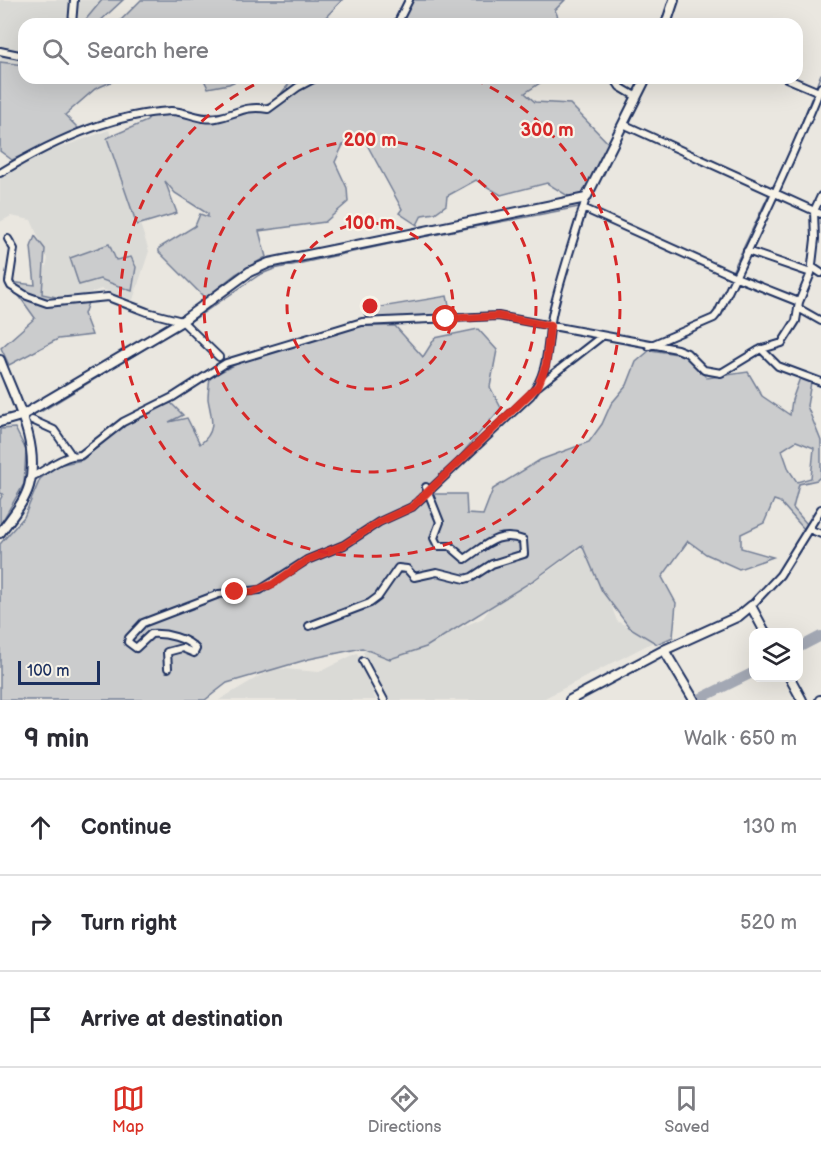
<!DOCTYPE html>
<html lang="en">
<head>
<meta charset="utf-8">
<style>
	:root { --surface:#fff; --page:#f7f7f7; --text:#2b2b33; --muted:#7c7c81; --line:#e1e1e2; --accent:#d93025 }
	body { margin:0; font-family:"Balsamiq Sans",sans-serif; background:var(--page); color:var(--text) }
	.controls { position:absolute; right:18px; bottom:18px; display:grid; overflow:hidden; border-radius:12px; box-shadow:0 6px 24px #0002 }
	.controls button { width:54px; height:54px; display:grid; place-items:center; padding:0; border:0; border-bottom:2px solid var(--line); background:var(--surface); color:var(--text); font:30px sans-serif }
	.scale { position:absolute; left:18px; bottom:15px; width:82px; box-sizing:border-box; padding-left:6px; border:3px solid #1b2f5e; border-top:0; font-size:16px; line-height:21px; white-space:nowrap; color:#1b2f5e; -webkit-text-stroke:4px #f7f3e8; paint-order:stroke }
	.stop { position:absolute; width:18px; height:18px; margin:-14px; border:4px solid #d93025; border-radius:50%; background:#fff }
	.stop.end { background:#d93025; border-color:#fff; box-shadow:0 2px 6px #0008 }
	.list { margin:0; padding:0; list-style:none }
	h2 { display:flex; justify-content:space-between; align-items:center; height:78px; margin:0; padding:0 24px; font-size:26px }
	h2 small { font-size:20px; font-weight:400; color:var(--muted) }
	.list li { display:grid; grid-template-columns:39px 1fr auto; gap:18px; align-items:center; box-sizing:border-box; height:96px; padding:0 24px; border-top:2px solid var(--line) }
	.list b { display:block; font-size:22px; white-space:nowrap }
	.list em { font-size:20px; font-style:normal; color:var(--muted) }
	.icon { flex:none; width:33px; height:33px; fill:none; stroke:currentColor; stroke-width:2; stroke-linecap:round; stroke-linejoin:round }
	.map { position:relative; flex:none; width:821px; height:700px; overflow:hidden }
	.search { position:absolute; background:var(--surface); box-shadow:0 6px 24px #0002; left:18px; right:18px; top:18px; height:66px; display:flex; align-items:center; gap:15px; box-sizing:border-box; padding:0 21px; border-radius:18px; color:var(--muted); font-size:22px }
	.sheet { height:366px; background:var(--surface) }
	nav { display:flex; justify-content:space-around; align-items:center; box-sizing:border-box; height:84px; border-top:2px solid var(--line); background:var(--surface); font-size:16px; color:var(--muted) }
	nav a { display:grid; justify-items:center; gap:3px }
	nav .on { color:var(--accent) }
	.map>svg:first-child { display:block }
</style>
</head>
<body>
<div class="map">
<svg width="821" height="700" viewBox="0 0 821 700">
	<rect width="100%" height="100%" fill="#eae7e0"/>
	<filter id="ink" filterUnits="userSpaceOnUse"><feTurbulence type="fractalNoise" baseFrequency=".0167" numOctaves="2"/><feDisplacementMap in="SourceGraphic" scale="12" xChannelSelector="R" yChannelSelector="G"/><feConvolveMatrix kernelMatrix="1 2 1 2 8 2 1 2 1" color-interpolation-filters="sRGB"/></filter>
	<g filter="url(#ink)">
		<path fill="#dadad6" d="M 0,0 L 118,0 L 99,24 L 24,24 L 24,78 L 0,80 Z
			M 109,130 L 149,251 L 133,300 L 101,289 L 62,303 L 38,295 L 48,259 L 31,220 L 11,216 L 0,222 L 0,176 L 48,152 Z
			M 588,543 L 617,621 L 655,641 L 541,700 L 390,700 L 373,675 L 363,652 L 390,640 L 412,649 L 483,618 L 500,595 L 529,585 Z
			M 357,653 L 376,700 L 219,700 L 273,668 L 319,672 Z"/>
		<path fill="#cbcccd" stroke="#737e96" stroke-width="1.5" fill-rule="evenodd" d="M 102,0 L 123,0 L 97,24 L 82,24 Z
			M 141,0 L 342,0 L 326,17 L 313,24 L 117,24 Z
			M 411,0 L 565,0 L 555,10 L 561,24 L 395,24 Z
			M 0,62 L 24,65 L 24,78 L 120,78 L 95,89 L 65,115 L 79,129 L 12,160 L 0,151 Z
			M 203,78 L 242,78 L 229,84 L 208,88 Z
			M 294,78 L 563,78 L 543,81 L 525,93 L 535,102 L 570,104 L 610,145 L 587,192 L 571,198 L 547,183 L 501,195 L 476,180 L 447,196 L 446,205 L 435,213 L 422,215 L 417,225 L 399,213 L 402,209 L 365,141 L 343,145 L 335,162 L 347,188 L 348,202 L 325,222 L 259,231 L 266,257 L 236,274 L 205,298 L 159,252 L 159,248 L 195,226 L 200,214 L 208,217 L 208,214 L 175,193 L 165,181 L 177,213 L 137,225 L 107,138 L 147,121 L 150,113 L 180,115 L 230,112 L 274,102 Z
			M 35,236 L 45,249 L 42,294 L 70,300 L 90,297 L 84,314 L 92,335 L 58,339 L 9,365 L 1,348 L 35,318 L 9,282 L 35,285 L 31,247 Z
			M 109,244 L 116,260 L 131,257 L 136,267 L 132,291 L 100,279 L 79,285 L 70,258 Z
			M 447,296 L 451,314 L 366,319 L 363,310 Z
			M 358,326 L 395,326 L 423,357 L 435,338 L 478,329 L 497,350 L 490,387 L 501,408 L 430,491 L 432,494 L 466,494 L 467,514 L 483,515 L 493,489 L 540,460 L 589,442 L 602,424 L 611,404 L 627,385 L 636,362 L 650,350 L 684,355 L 707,378 L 748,372 L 762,396 L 790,415 L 792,400 L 801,375 L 811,382 L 807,406 L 821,441 L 821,476 L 817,480 L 799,484 L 793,508 L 807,524 L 804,529 L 780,502 L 774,500 L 764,523 L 741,534 L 741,548 L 773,557 L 739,569 L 706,554 L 688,541 L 662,577 L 676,603 L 673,637 L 657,644 L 629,627 L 602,591 L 582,545 L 534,580 L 426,647 L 390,659 L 362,648 L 309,659 L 227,683 L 205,700 L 0,700 L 0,544 L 24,517 L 40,479 L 58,465 L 82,460 L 140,412 L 171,403 L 183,415 L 169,422 L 187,418 L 200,444 C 218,431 211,417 208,399 C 208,392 209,385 210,378 C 254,351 308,340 358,326 ZM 796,441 L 814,448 L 811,478 L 797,482 L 789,470 L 782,450 Z
			M 15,428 L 26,450 L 24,484 L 0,525 L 0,500 L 3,494 L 0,493 L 0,429 Z"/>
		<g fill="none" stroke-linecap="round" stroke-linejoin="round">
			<path stroke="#6d7892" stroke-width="1.5" d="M 815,89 L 821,74
				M 784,167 L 813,94
				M 772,188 L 782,171
				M 679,254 L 729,278 L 730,276
				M 732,272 L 770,192
				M 187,324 L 259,275 L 274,269 L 422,237 L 579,207
				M 42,411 L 182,326"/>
			<path stroke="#a3a8b4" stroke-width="10" d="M 798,648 L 821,636
				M 697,700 L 754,672"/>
			<defs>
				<path id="minor" d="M 72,24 L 74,0
					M 397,24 L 409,0
					M 0,51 L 24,56
					M 614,78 L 620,87 L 637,97
					M 786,78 L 819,92
					M 623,124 L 821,214
					M 0,173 C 51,142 110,114 171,111 C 186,111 201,121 216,118 C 238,114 243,105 268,109 L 298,87 L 315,78
					M 583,208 L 736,277 L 799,302
					M 8,239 L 14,249 L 9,282 L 11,286 L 27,296 L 47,303 L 108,297 L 147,312 L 182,321 L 219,357
					M 747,251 L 811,273
					M 812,267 L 821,273
					M 798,308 L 821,321
					M 649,346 L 714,318 L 718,313 C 754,239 790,164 821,87
					M 761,349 L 778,366 L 821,382
					M 538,386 L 602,336
					M 32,420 L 54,430 L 72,456 L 81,455 L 123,422 L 173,397 L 226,363 L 362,322 L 498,316 L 677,349 L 687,353 L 704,370 L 721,373 L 759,350 L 782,343 L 796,321 L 799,302 L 811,273 L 815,239 L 814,211 L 821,196
					M 31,477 C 46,471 55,460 72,456
					M 809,529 L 821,534
					M 751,606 L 780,575 L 821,509
					M 309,626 L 370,603 L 378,597 L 398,568 L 407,569 L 414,577 L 437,572 L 465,579 L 472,577 L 492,564 L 524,554 L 523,540 C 498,530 485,546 465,559 L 450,546 L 438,546 L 434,538 L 440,522 L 426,487
					M 363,661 L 384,700
					M 168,668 L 167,652 L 182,648 L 194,653 L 196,649 C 187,638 166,633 151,634 L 136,648 L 128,642 L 129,638 L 143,623 L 219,594 L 260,590 L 307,560 L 344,545 L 379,522 L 412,507 L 531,395 C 551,369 546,341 553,311 C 562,273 575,236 586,198"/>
				<path id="tertiary" d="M 666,24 L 674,0
					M 0,360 C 14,398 41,444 29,486 C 24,503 11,518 0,533
					M 0,422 L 21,416 L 182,321 L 249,272 L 269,263 L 586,198 L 646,78
					M 664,650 L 694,700
					M 790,678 L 802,700
					M 570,700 L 664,650 L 739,616 L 751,606 L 765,632
					M 820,700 L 821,700"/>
			</defs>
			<use href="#minor" stroke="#1b2f5e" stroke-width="10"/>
			<use href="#tertiary" stroke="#1b2f5e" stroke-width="12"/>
			<use href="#minor" stroke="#f7f3e8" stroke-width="6"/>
			<use href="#tertiary" stroke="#f7f3e8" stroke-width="8"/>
		</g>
	</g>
	<g fill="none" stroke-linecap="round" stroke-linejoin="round" filter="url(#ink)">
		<path stroke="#d93025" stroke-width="8" d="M 235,592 L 252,592 L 273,584 L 307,560 L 344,545 L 379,522 L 412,507 L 538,386 L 546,365 L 550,326 L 498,316 L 446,319"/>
	</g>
	<g fill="none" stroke="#d62828" stroke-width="3" stroke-dasharray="10 8">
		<circle cx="370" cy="306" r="83"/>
		<circle cx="370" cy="306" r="166"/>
		<path d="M474 79A250 250 0 1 1 266 79"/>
	</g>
	<circle cx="370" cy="306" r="9" fill="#d62828" stroke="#f7f3e8" stroke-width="3"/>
	<g font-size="18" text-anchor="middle" font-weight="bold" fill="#d62828" stroke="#f7f3e8" stroke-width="4.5" stroke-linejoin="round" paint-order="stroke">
		<text x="547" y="136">300 m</text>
		<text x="370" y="146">200 m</text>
		<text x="370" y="229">100 m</text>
	</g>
</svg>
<div class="controls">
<button><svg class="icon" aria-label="layers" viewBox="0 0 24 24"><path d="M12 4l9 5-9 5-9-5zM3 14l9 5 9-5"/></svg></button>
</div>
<div class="scale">100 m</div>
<div class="stop" style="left:446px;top:319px"></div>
<div class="stop end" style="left:235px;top:592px"></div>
<div class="search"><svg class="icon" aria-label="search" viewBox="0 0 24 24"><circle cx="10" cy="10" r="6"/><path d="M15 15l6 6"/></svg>Search here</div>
</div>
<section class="sheet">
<h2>9 min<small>Walk · 650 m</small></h2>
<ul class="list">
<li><svg class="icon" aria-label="ahead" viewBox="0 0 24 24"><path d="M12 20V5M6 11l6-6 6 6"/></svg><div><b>Continue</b></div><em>130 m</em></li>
<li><svg class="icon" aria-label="right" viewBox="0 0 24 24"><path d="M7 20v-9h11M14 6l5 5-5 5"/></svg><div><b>Turn right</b></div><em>520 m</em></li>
<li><svg class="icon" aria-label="arrive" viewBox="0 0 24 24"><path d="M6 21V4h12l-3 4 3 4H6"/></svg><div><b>Arrive at destination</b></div></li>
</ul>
</section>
<nav>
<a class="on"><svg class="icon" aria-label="map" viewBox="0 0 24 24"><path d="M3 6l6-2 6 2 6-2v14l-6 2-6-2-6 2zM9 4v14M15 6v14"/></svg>Map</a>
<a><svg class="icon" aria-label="directions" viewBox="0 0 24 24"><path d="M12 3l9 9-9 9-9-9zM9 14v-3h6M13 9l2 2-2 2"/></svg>Directions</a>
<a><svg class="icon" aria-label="saved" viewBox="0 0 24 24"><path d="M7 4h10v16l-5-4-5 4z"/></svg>Saved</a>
</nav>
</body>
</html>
